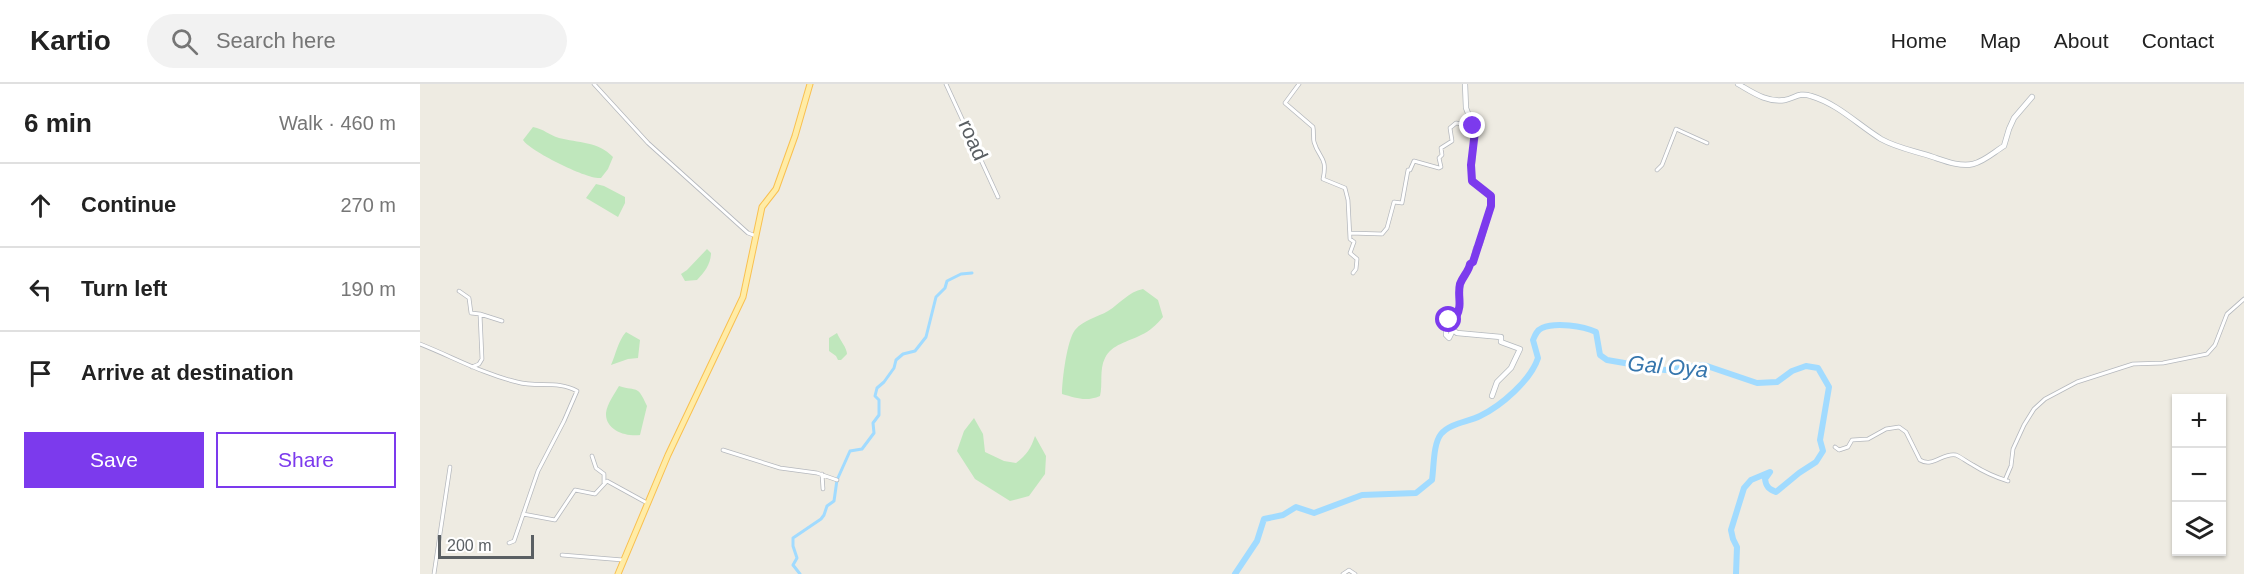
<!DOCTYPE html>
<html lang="en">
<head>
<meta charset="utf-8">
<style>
	:root { --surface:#fff; --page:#f2f2f2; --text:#222; --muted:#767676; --line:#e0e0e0; --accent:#7c3aed }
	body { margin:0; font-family:Arial,sans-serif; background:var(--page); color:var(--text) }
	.controls { position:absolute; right:18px; bottom:18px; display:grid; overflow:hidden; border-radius:0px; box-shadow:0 2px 4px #0004 }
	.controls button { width:54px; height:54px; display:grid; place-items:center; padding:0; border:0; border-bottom:2px solid var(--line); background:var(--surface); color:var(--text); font:30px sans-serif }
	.scale { position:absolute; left:18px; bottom:15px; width:96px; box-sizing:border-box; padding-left:6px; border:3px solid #5a5f63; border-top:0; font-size:16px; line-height:21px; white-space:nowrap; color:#5a5f63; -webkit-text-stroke:4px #fff; paint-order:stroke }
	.stop { position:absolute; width:18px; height:18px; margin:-14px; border:4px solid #7c3aed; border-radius:50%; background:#fff }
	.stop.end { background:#7c3aed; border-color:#fff; box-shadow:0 2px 6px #0008 }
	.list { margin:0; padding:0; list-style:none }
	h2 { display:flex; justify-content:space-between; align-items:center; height:78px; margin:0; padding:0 24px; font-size:26px }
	h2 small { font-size:20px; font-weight:400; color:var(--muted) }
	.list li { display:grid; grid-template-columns:39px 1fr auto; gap:18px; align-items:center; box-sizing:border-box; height:84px; padding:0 24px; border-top:2px solid var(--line) }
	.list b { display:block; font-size:22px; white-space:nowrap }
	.list em { font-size:20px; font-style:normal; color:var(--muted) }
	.actions { display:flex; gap:12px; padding:18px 24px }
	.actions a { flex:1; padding:14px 0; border:2px solid var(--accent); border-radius:0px; text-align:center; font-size:21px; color:var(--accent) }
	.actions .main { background:var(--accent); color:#fff }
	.icon { flex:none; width:33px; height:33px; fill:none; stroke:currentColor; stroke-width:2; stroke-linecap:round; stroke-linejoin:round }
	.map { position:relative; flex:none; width:1824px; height:490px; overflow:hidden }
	header { display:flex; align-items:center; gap:36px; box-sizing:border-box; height:84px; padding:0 30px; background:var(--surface); border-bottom:2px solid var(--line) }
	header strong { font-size:28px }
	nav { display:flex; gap:33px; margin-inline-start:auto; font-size:21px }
	.search { width:420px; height:54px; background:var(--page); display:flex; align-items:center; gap:15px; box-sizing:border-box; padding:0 21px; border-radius:33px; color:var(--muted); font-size:22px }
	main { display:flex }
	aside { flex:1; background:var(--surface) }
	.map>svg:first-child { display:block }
</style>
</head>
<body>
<header>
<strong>Kartio</strong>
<div class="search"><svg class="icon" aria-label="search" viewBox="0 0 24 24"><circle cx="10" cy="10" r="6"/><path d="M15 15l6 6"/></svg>Search here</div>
<nav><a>Home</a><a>Map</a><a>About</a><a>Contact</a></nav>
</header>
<main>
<aside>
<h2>6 min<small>Walk · 460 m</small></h2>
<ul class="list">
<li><svg class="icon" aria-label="ahead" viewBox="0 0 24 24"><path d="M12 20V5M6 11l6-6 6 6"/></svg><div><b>Continue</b></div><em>270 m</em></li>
<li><svg class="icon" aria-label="left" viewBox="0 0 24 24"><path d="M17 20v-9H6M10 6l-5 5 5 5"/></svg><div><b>Turn left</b></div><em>190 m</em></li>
<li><svg class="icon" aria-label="arrive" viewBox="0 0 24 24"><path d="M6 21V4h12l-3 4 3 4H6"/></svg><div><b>Arrive at destination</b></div></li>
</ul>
<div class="actions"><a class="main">Save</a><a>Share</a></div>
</aside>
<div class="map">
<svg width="1824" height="490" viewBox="0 0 1824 490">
	<rect width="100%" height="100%" fill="#eeebe2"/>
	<path fill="#bfe7bc" d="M 113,43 C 124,45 129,51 139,54 C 158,59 178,57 193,73 L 188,85 L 181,94 C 168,96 110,67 103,56 Z
		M 176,100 L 184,102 L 205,113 L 205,119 L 198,133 L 166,114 Z
		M 287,165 L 291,169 C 291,180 284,189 277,196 L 265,197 L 261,190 L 267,186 Z
		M 723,205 L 738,216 L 743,233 C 736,241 730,247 721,251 C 708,258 692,260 685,274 C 679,286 683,300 680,312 C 666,318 656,314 642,310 C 642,296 647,256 655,246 C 663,236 678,233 688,227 C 701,219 708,208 723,205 Z
		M 206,248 L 220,256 L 218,274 L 208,275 L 191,281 C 196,270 198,257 206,248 Z
		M 417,249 C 420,256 427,264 427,270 L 421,276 L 418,276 L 416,272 L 409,267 L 409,254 Z
		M 199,302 C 218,308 217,300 227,322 L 220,351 C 206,353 185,346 186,329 C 187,320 195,309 199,302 Z
		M 554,334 L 563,350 L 565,368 L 584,377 L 596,379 C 607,371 611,364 615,352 L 626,372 L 625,390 L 609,412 L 590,417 L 555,395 L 537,367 L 544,347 Z"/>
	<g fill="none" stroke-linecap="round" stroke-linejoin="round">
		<path stroke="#a1dbff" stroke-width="3" d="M 380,490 L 373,481 L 377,474 L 373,462 L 373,454 L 401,435 L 404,431 L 407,422 L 414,417 L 417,396 L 430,367 L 442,365 L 454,349 L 453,339 L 459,331 L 459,316 L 455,312 L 457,304 L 464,298 L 474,284 L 476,276 L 483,270 L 495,267 L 506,253 L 516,213 L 525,204 L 527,197 L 541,190 L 552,189"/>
		<path stroke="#a1dbff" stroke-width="6" d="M 815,490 L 837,457 L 844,435 L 863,431 L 876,423 L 894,429 L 942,411 L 996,409 L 1012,396 C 1014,383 1013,360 1021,350 C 1030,339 1048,338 1060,332 C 1081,322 1111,296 1118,274 L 1113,256 C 1115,251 1117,246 1122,244 C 1136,238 1163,242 1176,248 L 1180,271 L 1187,276 L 1245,286 L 1284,281 L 1337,299 L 1357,298 L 1372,287 L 1386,282 L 1398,284 L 1409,303 L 1400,356 L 1403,367 L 1396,378 L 1379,389 L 1356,408 C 1349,405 1346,403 1345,395 L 1350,388 L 1331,396 L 1324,404 L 1311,446 L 1313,455 L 1317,463 L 1316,490"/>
		<defs>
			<path id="minor" d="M 174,0 L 228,59 L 328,149 L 336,152
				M 526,0 L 578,113
				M 879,0 L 865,19 L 893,43 C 894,48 893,54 894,58 C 899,75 908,73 903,95 L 925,104 L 928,116 L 930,155 L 934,158 L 930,169 L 937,175 L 936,185 L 933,189
				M 1237,86 L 1242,81 L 1256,45 L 1287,59
				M 930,149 L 962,150 L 967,144 L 974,118 L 982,119 L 988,86 L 990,86 L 994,77 L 1019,84 L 1021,83 L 1019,74 L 1022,71 L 1021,64 L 1032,57 L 1030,44 L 1036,39 L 1053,42
				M 39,207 L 49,214 L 51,229 L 60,230 L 62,275 L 59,280 L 52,283
				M 60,230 L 82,237
				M 0,260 C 33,273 63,290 97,298 C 117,304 138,296 157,307 L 144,337 L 118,387 L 94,457 L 89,459
				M 1415,363 L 1419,366 L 1428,363 L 1432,356 L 1448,355 L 1466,345 L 1479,343 L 1486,348 L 1500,376 C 1513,384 1523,368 1536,371 C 1541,373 1547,378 1553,381 C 1564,388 1575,393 1588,397
				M 303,366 L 360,384 L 397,389 L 417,396
				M 172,372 L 176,384 L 184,390 L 184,399
				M 402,390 L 403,405
				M 1585,396 L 1591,382 L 1593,365 L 1604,341 L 1614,325 L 1625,315 L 1657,298 L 1713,280 L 1743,279 L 1787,270 L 1795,261 L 1807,230 L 1824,215
				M 103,430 L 135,436 L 155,406 L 175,410 L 187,397 L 227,419
				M 142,471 L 203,476
				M 14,490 L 30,383
				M 923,490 L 929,486 L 935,490"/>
			<path id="secondary" d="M 1045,0 L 1046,24 L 1055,47 L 1051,91 L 1052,97 L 1071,112 L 1071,122 L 1060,160 L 1056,164 L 1053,178 L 1050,180 C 1049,188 1042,192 1040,201 C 1038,211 1043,221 1037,230 C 1034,235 1030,235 1026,240 L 1026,251 L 1029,254 L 1033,246 L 1037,249 L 1081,253 L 1081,258 L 1100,265 L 1091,284 L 1077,298 L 1072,312
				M 1318,0 C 1332,8 1347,19 1365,16 C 1375,14 1379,8 1391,12 C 1418,20 1437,40 1461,55 C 1477,64 1495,67 1513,73 C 1525,77 1540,83 1553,80 C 1565,77 1574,68 1584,62 L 1589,45 L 1594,34 L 1612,13"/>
			<path id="primary" d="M 198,490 L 248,371 L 323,213 L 342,123 L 356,105 L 375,52 L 390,0"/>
		</defs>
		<use href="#minor" stroke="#b5b8bd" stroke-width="4.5"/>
		<use href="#secondary" stroke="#b5babf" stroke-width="6"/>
		<use href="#primary" stroke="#f9c050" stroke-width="7"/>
		<use href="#minor" stroke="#fff" stroke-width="3"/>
		<use href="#secondary" stroke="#fff" stroke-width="4.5"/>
		<use href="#primary" stroke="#ffeca6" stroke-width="5"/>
	</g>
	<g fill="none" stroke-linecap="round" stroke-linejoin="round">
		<path stroke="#7c3aed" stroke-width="8" d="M 1029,236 L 1036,233 C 1043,220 1037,213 1040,200 C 1043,192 1049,187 1050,180 L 1053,178 L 1071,122 L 1071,112 L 1052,97 L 1051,81 L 1055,47 L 1053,42"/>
	</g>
	<g text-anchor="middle" stroke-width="6" stroke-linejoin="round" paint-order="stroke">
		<g font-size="21" fill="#5a5f63" stroke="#fff">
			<text transform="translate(553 56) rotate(66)" y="7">road</text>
		</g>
		<g font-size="22" font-style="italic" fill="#3676ad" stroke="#fff">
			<text transform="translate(1248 282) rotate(5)" y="8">Gal Oya</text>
		</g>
	</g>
</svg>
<div class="controls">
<button>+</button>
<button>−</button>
<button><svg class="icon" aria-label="layers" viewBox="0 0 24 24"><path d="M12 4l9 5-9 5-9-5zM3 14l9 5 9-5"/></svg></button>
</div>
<div class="scale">200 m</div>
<div class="stop" style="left:1029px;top:236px"></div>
<div class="stop end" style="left:1053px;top:42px"></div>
</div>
</main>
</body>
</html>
